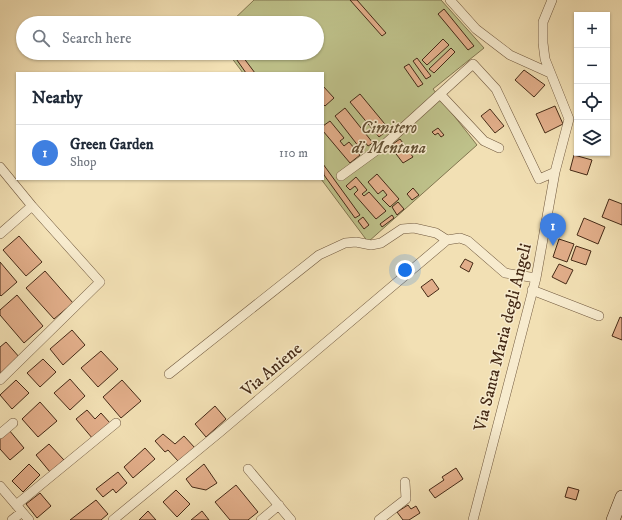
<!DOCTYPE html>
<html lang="en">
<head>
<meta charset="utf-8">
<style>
	:root { --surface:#fff; --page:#f2f2f3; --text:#1f2937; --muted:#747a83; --line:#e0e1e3; --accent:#8f2418 }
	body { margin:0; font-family:"IM FELL DW Pica",serif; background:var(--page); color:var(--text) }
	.controls { position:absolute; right:12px; top:12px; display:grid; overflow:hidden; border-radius:0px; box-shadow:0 1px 3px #0004 }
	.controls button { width:36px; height:36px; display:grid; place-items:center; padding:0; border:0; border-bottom:1px solid var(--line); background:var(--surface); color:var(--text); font:20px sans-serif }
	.you { position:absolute; left:405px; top:270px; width:14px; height:14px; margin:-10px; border:3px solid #fff; border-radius:50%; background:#1a73e8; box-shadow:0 0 0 6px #1a73e833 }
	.badge { display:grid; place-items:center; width:26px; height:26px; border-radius:50%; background:var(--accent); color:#fff; font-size:13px; font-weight:700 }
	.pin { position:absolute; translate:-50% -33px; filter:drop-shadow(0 1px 2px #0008) }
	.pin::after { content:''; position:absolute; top:21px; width:14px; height:12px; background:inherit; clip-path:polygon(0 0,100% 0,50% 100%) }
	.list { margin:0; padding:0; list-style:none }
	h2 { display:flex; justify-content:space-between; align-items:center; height:52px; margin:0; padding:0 16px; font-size:17px }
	h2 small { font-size:13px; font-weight:400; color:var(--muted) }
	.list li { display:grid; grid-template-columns:26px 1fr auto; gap:12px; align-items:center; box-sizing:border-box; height:56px; padding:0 16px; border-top:1px solid var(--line) }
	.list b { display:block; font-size:15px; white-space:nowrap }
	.list p { margin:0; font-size:13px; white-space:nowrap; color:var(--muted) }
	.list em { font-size:13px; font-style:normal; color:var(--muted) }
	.icon { flex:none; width:22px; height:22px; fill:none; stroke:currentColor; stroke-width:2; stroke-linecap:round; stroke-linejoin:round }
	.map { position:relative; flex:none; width:622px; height:520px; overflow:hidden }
	.search { position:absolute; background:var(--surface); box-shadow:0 1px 3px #0004; left:16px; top:16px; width:308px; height:44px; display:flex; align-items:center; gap:10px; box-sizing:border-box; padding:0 14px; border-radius:22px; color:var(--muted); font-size:15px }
	.panel { position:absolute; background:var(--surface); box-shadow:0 1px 3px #0004; left:16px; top:72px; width:308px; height:108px; border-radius:0px }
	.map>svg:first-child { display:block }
</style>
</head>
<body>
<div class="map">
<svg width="622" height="520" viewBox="0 0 622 520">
	<rect width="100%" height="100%" fill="#f2e0b4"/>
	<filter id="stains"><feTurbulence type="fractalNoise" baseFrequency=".005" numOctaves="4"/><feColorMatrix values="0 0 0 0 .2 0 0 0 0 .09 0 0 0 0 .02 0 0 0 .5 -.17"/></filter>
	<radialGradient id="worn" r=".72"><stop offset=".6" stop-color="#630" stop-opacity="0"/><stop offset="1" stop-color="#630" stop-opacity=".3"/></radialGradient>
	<path fill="#bec18a" stroke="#827650" d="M 254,0 L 441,0 L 484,48 L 433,89 L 477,145 L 368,242 L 321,179 L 323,179 L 323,73 L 243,73 L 228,53 L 317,53 L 317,23 L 230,23 Z"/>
	<path fill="#e2ae8a" stroke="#452a16" d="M 350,0 L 357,0 L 386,33 L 382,36 Z
		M 444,9 L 474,46 L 468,50 L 438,14 Z
		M 443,39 L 449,45 L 427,65 L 422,60 Z
		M 451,48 L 455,52 L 434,73 L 429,69 Z
		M 232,53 L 240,53 L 255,73 L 246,73 Z
		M 417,58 L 431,76 L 426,79 L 413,61 Z
		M 409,64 L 423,84 L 418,87 L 404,67 Z
		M 524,70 L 545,85 L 534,97 L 515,80 Z
		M 323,86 L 334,98 L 325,106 L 323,104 Z
		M 360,94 L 389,129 L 379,137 L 350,102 Z
		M 555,106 L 563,124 L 545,133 L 536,114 Z
		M 345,108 L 373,143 L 368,146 L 365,142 L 359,147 L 335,116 Z
		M 490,109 L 504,126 L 495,133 L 481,116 Z
		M 330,121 L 344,138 L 340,141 L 344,146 L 349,142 L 360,155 L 350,163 L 323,131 L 323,126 Z
		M 438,128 L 444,135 L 441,137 L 438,133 L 435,135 L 432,132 Z
		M 400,139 L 413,157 L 403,163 L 390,146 Z
		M 574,155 L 592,160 L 587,175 L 570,170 Z
		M 323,164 L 360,215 L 355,218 L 324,175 Z
		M 377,174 L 399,199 L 390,207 L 382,199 L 387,195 L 383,190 L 378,194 L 368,182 Z
		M 356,177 L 367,190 L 362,194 L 364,196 L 369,192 L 386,211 L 376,219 L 354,194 L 358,190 L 355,186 L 350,190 L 346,186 Z
		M 413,188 L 419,195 L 412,200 L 407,194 Z
		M 609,199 L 622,204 L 622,225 L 602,217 Z
		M 398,202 L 404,209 L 397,215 L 392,207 Z
		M 392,215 L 394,218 L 382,227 L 380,224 Z
		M 363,217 L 369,225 L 364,229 L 358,221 Z
		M 584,218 L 605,227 L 598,244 L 577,235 Z
		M 19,236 L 42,262 L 26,276 L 3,250 Z
		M 559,239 L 574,244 L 567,262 L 553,257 Z
		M 576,246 L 591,251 L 586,265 L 571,260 Z
		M 465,259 L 473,263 L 469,272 L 460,267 Z
		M 0,262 L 17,282 L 1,296 L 0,295 Z
		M 559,264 L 573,270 L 566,284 L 552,277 Z
		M 45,271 L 73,303 L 54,319 L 26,288 Z
		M 432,279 L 439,289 L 428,297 L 421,287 Z
		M 17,295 L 43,326 L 24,343 L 0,315 L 0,310 Z
		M 620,317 L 622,318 L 622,340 L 612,336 Z
		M 72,330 L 85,345 L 63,365 L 50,349 Z
		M 6,342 L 20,358 L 0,377 L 0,347 Z
		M 101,351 L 118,369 L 98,387 L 81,368 Z
		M 43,359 L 56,372 L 40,387 L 27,373 Z
		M 70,379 L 85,396 L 70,410 L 54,393 Z
		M 16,380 L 29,393 L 12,409 L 0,395 Z
		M 122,380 L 141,401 L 121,418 L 103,397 Z
		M 40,402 L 57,421 L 38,437 L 22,419 Z
		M 215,406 L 226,419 L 206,437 L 195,424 Z
		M 87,410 L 95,419 L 101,413 L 110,423 L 93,439 L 76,419 Z
		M 9,430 L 24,448 L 10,460 L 0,449 L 0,438 Z
		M 163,434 L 175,444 L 184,436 L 195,448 L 178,461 L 168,450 L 165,452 L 155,441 Z
		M 49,444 L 64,460 L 50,472 L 36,455 Z
		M 145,448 L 155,459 L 133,478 L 124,467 Z
		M 29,464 L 40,475 L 23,492 L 12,481 Z
		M 204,464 L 217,483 L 206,490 L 192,487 L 186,479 Z
		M 456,468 L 463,479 L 435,498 L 429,490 L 444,480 L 442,477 Z
		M 118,472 L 127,483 L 116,493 L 113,489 L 103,497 L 96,489 Z
		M 236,485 L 258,512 L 248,520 L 230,520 L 215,502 Z
		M 568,487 L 579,490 L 576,500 L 565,497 Z
		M 176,490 L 190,504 L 177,517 L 163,502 Z
		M 40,493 L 51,506 L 37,518 L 26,504 Z
		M 96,500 L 108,514 L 101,520 L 70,520 Z
		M 408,505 L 411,509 L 416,506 L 420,513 L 409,520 L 403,520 L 397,512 Z
		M 148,511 L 156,520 L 139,520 Z
		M 202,511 L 209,520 L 191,520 Z"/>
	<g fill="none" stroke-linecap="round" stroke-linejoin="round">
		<defs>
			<path id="street" d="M 450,0 L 476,29 L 510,55 L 550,73
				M 440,94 L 484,141 L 499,148
				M 0,167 L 32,206 L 0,234
				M 341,176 L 385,144 L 473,64 L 496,89 L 539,179 L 555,172
				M 532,290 L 599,316
				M 169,374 L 319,255 L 345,243 L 356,242 L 371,245 L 381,243 L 402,229 L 414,228 L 436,233 L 447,240
				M 0,380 L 100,282 L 32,206
				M 0,434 L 13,423
				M 248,469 L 291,520
				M 0,486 L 29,520
				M 16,505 L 116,423
				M 12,520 L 22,512
				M 113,520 L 220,432 L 447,240 L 460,238 L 468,241 L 505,273 L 536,278
				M 261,520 L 279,505
				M 379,520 L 406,499 L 405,482
				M 473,520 L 536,278 L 555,172 L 569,119 L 545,59 L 543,43 L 543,22 L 552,0"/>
			<path id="secondary" d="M 613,520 L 622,497"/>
		</defs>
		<use href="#street" stroke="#70583e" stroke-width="10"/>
		<use href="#secondary" stroke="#452a16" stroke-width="14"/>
		<use href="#street" stroke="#f7ebce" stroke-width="9"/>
		<use href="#secondary" stroke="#f7ebce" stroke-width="13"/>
	</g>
	<g text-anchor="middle" stroke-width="3" stroke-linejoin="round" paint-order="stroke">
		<g font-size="17" font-style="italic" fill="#635033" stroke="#f7ebce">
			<text x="389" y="133">Cimitero<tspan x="389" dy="20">di Mentana</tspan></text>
		</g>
		<g font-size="17" fill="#452a16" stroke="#f7ebce">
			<text transform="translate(502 337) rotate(-76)" y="6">Via Santa Maria degli Angeli</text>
			<text transform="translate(271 369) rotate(-40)" y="6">Via Aniene</text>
		</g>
	</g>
	<rect width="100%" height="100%" filter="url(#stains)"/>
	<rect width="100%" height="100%" fill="url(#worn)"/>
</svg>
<div class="controls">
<button>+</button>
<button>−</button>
<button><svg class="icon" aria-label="locate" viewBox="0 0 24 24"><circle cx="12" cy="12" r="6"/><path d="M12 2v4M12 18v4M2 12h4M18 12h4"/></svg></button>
<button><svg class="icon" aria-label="layers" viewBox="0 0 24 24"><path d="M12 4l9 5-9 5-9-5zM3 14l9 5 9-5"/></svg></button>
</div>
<div class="you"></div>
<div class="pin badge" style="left:553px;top:246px;background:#3f7fe0">1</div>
<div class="search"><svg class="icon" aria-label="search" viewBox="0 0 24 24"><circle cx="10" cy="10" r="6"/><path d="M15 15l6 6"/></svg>Search here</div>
<section class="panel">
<h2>Nearby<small></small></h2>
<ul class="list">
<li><span class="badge" style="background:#3f7fe0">1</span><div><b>Green Garden</b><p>Shop</p></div><em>110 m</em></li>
</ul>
</section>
</div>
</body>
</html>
